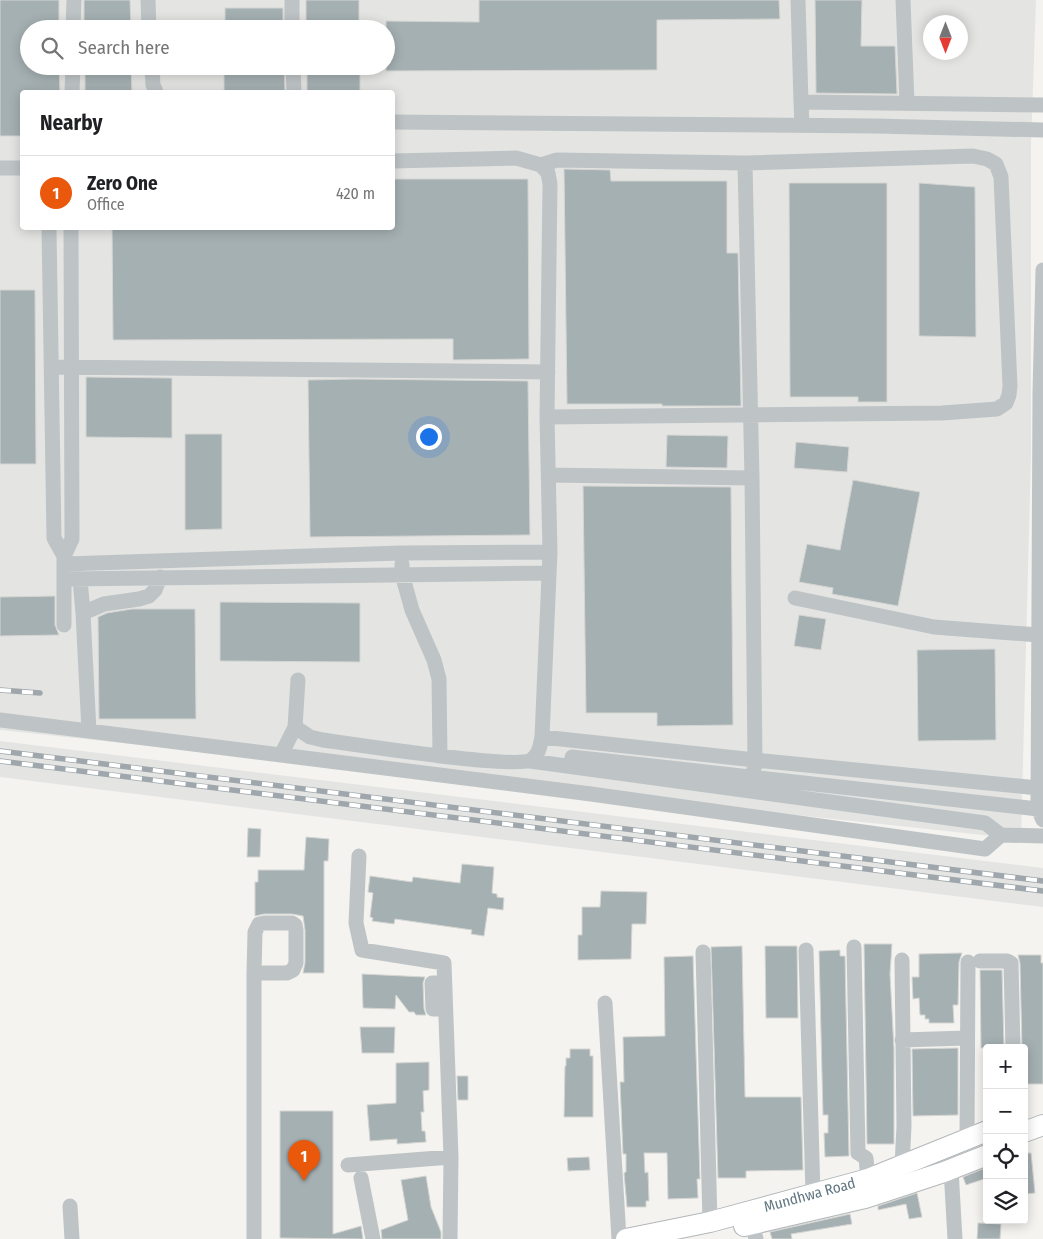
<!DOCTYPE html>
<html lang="en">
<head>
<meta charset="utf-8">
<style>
	:root { --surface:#fff; --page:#f2f2f2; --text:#202124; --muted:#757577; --line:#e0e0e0; --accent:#ea580c }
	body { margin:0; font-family:"Fira Sans Condensed",sans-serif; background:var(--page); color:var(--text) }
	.controls { position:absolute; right:15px; bottom:15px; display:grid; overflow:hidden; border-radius:5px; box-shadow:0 2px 12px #0003 }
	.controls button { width:45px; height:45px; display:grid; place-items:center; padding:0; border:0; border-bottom:1px solid var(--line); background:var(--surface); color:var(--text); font:25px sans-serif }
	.compass { position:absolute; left:923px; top:15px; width:45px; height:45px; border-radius:50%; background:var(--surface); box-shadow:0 2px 12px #0003; rotate:180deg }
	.you { position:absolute; left:428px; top:436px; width:18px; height:18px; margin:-12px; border:4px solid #fff; border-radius:50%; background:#1a73e8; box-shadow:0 0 0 8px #1a73e833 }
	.badge { display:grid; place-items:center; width:32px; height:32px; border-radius:50%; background:var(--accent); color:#fff; font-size:16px; font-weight:700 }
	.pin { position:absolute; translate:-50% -41px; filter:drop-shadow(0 1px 2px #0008) }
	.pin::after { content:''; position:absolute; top:26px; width:18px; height:15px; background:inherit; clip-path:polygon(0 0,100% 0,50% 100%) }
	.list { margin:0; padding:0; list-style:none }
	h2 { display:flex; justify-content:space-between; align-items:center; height:65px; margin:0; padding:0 20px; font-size:21px }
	h2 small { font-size:16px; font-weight:400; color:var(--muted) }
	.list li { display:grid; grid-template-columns:32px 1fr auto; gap:15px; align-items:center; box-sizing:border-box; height:75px; padding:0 20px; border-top:1px solid var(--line) }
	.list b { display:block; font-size:19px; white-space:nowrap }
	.list p { margin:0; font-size:16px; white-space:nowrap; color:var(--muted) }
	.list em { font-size:16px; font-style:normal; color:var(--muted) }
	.icon { flex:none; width:28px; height:28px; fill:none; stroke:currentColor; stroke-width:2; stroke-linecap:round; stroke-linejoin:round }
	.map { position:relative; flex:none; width:1043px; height:1239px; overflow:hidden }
	.search { position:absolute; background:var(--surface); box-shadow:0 2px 12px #0003; left:20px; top:20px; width:375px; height:55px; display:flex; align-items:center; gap:12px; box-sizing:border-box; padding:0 18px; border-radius:28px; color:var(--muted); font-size:19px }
	.panel { position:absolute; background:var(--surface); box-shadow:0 2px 12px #0003; left:20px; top:90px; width:375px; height:140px; border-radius:5px }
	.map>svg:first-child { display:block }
</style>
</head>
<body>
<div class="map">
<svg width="1043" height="1239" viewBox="0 0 1043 1239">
	<rect width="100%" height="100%" fill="#f4f3ef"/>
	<path fill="#e4e5e3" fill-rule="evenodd" d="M 0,0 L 1036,0 L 1031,145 L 1031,454 L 1021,839 L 0,730 ZM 930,22 L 960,22 L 960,52 L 930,52 ZM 29,29 L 386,29 L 386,66 L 29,66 ZM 22,92 L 392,92 L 392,228 L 22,228 Z
		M 0,741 L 1043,868 L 1043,907 L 0,777 Z"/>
	<path fill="#a5b0b3" stroke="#d5d5d2" d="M 0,0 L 59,0 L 59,29 L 29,29 L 29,66 L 59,66 L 60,92 L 22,92 L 22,136 L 0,136 Z
		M 84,0 L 130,0 L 131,29 L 84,29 Z
		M 306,0 L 359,0 L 359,29 L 306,29 Z
		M 479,0 L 779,0 L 780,19 L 657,20 L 657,70 L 386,71 L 386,21 L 479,22 Z
		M 815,0 L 862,0 L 861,46 L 895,46 L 897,94 L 816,93 Z
		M 225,8 L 283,8 L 283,29 L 225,29 Z
		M 85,66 L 131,66 L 132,92 L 85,92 Z
		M 224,66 L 284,66 L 285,92 L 224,92 Z
		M 307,66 L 360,66 L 360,92 L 307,92 Z
		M 564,169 L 610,170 L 611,181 L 727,181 L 727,253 L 738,253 L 741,406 L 662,406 L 662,404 L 567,404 Z
		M 392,179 L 528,179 L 529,359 L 453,360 L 453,339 L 113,340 L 112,228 L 392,228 Z
		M 789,183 L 887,183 L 887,402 L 858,402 L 858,397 L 790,397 Z
		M 919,183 L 975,187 L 976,337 L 919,336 Z
		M 0,290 L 35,290 L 36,464 L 0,464 Z
		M 86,377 L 172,378 L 172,438 L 86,437 Z
		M 354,379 L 528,381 L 530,535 L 310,537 L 308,380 Z
		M 185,434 L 222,434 L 222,529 L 185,530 Z
		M 667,435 L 728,436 L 727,468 L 666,467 Z
		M 796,442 L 849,447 L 847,472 L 794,468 Z
		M 853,480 L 920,492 L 898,606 L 832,594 L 833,588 L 799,582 L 807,544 L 840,550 Z
		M 583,486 L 731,487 L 733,725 L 657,726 L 657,713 L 586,713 Z
		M 55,596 L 55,625 L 59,635 L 0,636 L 0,597 Z
		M 220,602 L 360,603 L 360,662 L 220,661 Z
		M 132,609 L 195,609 L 196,719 L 99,719 L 98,617 L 107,613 Z
		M 799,615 L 826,619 L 821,650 L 794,646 Z
		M 995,649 L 996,740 L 918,741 L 917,650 Z
		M 248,828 L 261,829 L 260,857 L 247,857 Z
		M 306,837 L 329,839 L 328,861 L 324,861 L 324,973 L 303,973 L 305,963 L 305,930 L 303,916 L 292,914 L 264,914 L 255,916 L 255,882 L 258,882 L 258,870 L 304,870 Z
		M 462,864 L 494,867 L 492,893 L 497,894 L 497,897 L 504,898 L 503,910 L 488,908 L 484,936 L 471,934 L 472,930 L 395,919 L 394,924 L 372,921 L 373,918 L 370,917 L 373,893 L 368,892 L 370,876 L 412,882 L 413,877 L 460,883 Z
		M 601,891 L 647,892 L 646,924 L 632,924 L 631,959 L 578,960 L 578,935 L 582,935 L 582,907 L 600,907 Z
		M 864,944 L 892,944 L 890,974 L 894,1049 L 894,1144 L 867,1144 Z
		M 742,946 L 745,1097 L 801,1097 L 803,1170 L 746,1171 L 746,1178 L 718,1178 L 711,947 Z
		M 765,946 L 797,946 L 798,1018 L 766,1018 Z
		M 840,950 L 840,956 L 845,956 L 849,1156 L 825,1157 L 824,1133 L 828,1133 L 828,1115 L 823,1115 L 819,951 Z
		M 962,953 L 959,962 L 958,1005 L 953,1005 L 954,1023 L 929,1023 L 929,1019 L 925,1019 L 925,1015 L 920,1015 L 919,998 L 913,999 L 912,977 L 919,977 L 919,954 Z
		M 1018,955 L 1041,955 L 1041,963 L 1043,963 L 1043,1084 L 1024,1084 L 1024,1048 L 1022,1048 L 1020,963 Z
		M 693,956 L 700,1179 L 697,1179 L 698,1198 L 668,1199 L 667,1153 L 644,1153 L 645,1173 L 648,1172 L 649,1201 L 646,1201 L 646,1207 L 627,1207 L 624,1173 L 626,1172 L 626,1154 L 623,1154 L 620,1082 L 624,1082 L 623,1037 L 665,1036 L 664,957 Z
		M 980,970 L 1002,970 L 1004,1048 L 981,1048 Z
		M 362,974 L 425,977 L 423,983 L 424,1009 L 426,1015 L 416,1015 L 414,1012 L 409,1012 L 396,995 L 395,1009 L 363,1008 Z
		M 360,1027 L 395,1027 L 394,1053 L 362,1053 Z
		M 958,1048 L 958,1115 L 913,1116 L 912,1049 Z
		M 570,1049 L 590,1049 L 590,1056 L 593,1056 L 593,1117 L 564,1117 L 565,1066 L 566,1066 L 566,1058 L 570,1058 Z
		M 429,1062 L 429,1090 L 423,1091 L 424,1112 L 421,1112 L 422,1131 L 425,1131 L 426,1142 L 397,1144 L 397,1139 L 370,1141 L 367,1105 L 396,1103 L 396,1063 Z
		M 457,1076 L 468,1076 L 468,1100 L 458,1100 Z
		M 280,1111 L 333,1111 L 333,1234 L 361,1226 L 363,1239 L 280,1238 Z
		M 1024,1153 L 1031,1153 L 1035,1193 L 1024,1194 Z
		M 589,1157 L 590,1170 L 568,1171 L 567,1158 Z
		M 985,1168 L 987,1178 L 966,1185 L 963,1177 Z
		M 426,1176 L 431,1207 L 441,1232 L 441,1239 L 382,1239 L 381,1230 L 408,1220 L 401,1180 Z
		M 917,1193 L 922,1217 L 909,1219 L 906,1204 L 878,1210 L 878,1206 Z
		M 850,1214 L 852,1224 L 791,1234 L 792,1239 L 772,1239 L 770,1232 Z
		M 978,1223 L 1001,1224 L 1000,1239 L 977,1239 Z"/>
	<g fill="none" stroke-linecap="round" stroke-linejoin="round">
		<defs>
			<g id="major">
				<path d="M 1024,1132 L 1043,1125"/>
				<path d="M 744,1226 L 865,1198 L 944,1172 L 987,1155"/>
				<path id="s1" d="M 626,1239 L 710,1222 L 868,1179 L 987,1131"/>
			</g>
		</defs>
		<use href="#major" stroke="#b2b7ba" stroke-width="22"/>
		<path stroke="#bec4c6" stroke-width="15" d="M 148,0 L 149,29
			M 292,0 L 292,29
			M 798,0 L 801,102
			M 903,0 L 907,103
			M 73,29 L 74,0
			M 152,66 L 153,85 L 156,92
			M 293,66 L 294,92
			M 72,92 L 73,66
			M 392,122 L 875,126 L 1043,130
			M 802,125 L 801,102 L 1043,105
			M 541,165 L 557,160 L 745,163
			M 0,168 L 22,168
			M 49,228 L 54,538 L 64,556
			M 1043,270 L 1040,393 L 1038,809 L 1043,820
			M 52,367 L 548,372
			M 547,417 L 942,413 L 997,409 L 1006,403 L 1009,395 L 1010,386 L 1001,177 L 996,164 L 987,159 L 973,156 L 745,163 L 752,478 L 755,760 L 753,777
			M 549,475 L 752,478
			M 64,564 L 401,553 L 550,552
			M 402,564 L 402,574 L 412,610 L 434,660 L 439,679 L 440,756
			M 65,579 L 549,573
			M 80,579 L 83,613
			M 795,598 L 934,627 L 1039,635
			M 64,625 L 64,556 L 72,539 L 71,228
			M 0,720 L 281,755 L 295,727 L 310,737 L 323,740 C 351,744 515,769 531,760 C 539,755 540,746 542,737 L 550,552 L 547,417 L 550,184 L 548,173 L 541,165 L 516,158 L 392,161
			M 295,727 L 298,680
			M 89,731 L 83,613 L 104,604 L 139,599 L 149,596 L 155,590 L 160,577
			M 542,737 L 755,760 L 1038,788
			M 281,755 L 591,794 L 985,849 L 1001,835
			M 572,757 L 1038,809
			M 530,761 L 985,823 L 1001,835 L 1043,836
			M 359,856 L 356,923 L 362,950 L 444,963 L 451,1157 L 450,1239
			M 854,947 L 858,1153 L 866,1158 L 868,1179
			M 806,950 L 813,1194
			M 703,952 L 710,1222
			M 980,961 L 1007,961 L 1011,963 L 1013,1048
			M 444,983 L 432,983 L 433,1009 L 445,1009
			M 605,1003 L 619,1239
			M 902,1040 L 967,1038
			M 967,1138 L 968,962
			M 348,1165 L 451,1157
			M 902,1166 L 904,1126 L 902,960
			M 951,1169 L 955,1239
			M 361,1178 L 373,1239
			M 70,1206 L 72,1239
			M 752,1224 L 756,1239
			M 254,1239 L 254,973 L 255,932 L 259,924 L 264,923 L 292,923 L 295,925 L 296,930 L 296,963 L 293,970 L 287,973 L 254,973"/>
		<use href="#major" stroke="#fff" stroke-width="20"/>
		<defs>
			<path id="rail" d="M 0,690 L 40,693
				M 0,751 L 1043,881
				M 0,761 L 1043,891"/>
		</defs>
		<use href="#rail" stroke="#9fa7ac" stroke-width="5.5"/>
		<use href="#rail" stroke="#fff" stroke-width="4" stroke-dasharray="11" stroke-linecap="butt"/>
	</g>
	<g text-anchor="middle" stroke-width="5" stroke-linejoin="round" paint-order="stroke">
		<g font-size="15" fill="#617782" stroke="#fff">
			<text dy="5" stroke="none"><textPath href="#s1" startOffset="189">Mundhwa Road</textPath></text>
		</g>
	</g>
</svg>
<div class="controls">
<button>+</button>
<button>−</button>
<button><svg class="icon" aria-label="locate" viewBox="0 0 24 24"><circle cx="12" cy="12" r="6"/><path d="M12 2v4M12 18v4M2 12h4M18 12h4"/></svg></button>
<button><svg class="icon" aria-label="layers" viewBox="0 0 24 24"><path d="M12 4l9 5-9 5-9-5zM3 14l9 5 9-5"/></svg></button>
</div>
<svg class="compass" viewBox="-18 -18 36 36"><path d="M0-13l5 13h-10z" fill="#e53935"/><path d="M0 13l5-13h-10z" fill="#757577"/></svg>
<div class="you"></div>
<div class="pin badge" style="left:304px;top:1181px">1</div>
<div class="search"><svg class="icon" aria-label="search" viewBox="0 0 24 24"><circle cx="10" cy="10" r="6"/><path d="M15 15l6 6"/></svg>Search here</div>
<section class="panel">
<h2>Nearby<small></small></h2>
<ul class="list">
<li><span class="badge">1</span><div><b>Zero One</b><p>Office</p></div><em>420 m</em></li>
</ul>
</section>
</div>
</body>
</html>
